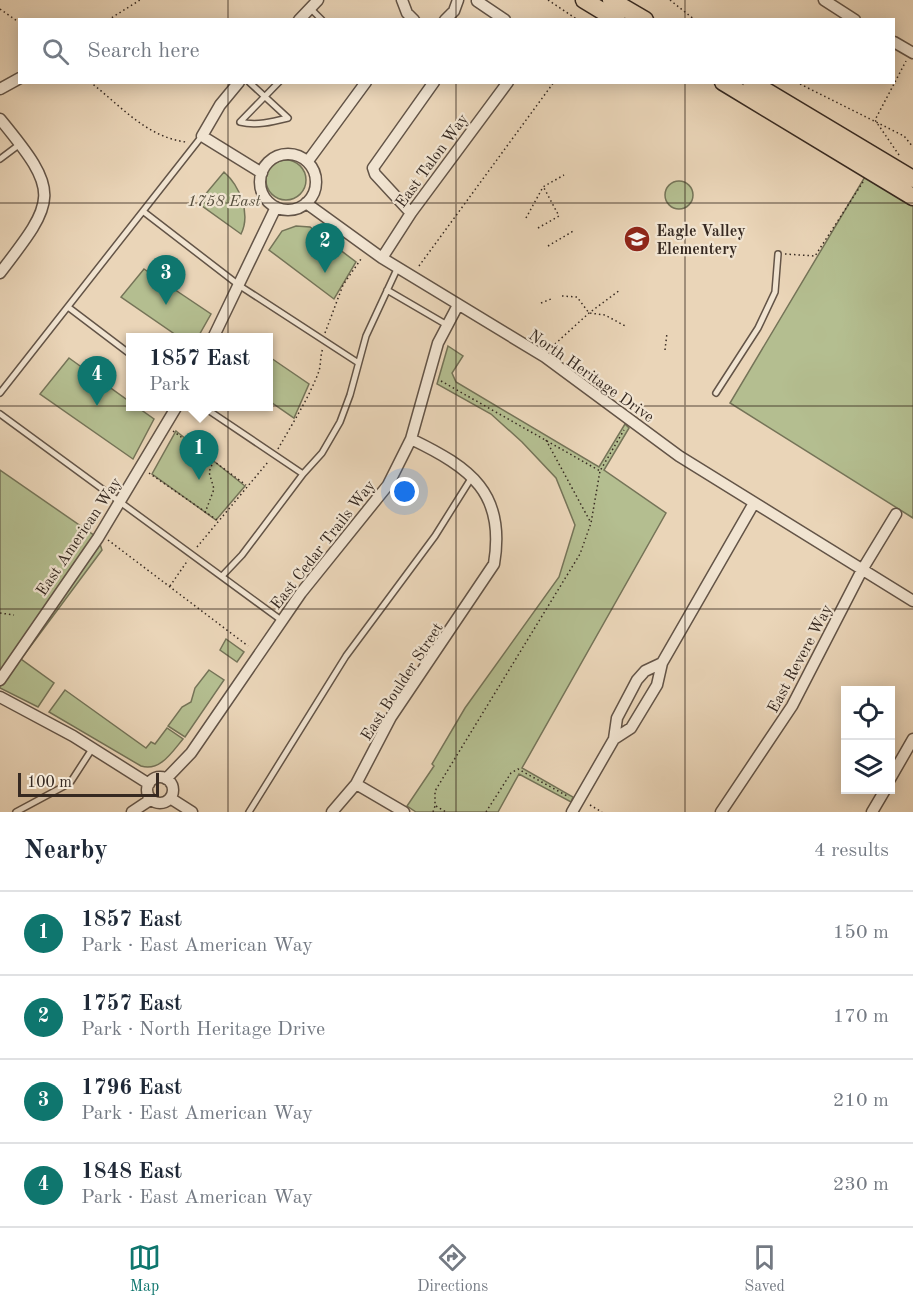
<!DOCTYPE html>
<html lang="en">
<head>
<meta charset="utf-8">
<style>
	:root { --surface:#fff; --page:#f6f6f7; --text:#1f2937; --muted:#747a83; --line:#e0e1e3; --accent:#0f766e }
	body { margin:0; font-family:"Old Standard TT",serif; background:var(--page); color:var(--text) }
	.controls { position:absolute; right:18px; bottom:18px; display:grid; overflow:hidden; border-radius:0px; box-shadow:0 3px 15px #0003 }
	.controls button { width:54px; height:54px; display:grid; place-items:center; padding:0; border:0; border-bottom:2px solid var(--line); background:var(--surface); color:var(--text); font:30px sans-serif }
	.scale { position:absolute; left:18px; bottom:15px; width:141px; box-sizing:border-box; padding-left:6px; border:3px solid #362921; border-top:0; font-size:16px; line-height:21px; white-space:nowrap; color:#362921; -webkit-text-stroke:4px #f1e4d1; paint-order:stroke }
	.you { position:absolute; left:405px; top:492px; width:21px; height:21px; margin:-15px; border:4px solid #fff; border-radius:50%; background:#1a73e8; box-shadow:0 0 0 9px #1a73e833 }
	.badge { display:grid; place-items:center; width:39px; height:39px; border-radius:50%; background:var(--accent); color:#fff; font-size:20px; font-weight:700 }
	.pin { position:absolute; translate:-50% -50px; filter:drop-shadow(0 2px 3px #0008) }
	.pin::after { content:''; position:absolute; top:32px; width:21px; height:18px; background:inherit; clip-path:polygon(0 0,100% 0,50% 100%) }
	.popup { position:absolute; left:126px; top:333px; width:147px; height:78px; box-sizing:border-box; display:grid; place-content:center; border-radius:0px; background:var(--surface); filter:drop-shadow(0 2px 4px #0005); font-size:20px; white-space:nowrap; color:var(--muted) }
	.popup b { font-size:22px; color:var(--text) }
	.popup::after { content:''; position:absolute; left:50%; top:100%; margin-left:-12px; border:12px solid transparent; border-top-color:var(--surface) }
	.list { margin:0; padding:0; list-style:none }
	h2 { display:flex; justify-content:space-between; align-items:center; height:78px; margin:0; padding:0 24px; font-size:26px }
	h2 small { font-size:20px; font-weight:400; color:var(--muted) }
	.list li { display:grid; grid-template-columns:39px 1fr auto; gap:18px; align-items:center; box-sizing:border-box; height:84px; padding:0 24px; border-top:2px solid var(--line) }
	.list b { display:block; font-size:22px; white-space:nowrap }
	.list p { margin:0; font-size:20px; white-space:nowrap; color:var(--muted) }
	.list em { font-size:20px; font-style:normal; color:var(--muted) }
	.icon { flex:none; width:33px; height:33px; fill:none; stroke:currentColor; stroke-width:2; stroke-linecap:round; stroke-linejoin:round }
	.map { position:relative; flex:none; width:913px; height:812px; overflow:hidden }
	.search { position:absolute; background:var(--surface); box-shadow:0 3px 15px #0003; left:18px; right:18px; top:18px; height:66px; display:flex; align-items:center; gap:15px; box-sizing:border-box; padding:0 21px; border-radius:0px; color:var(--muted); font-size:22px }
	.sheet { height:414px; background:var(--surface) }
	nav { display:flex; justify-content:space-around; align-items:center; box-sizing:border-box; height:84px; border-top:2px solid var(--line); background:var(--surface); font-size:16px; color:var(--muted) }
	nav a { display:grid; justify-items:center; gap:3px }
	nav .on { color:var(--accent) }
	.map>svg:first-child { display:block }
</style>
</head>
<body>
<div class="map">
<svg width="913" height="812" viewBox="0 0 913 812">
	<rect width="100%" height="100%" fill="#ead5b8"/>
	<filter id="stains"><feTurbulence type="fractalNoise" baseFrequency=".00333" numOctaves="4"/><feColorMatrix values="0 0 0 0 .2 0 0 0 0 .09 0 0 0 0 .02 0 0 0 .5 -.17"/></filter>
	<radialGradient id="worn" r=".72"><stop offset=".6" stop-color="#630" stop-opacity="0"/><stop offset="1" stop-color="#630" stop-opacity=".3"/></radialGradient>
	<path fill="#b4be90" stroke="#757458" stroke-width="1.5" d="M266 180a20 20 0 1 1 40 0a20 20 0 1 1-40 0Z
		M 224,172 C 240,186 251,214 241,234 L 198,203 Z
		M 866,175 L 913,203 L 913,518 L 730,403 Z
		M665 195a14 14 0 1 1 28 0a14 14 0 1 1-28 0Z
		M 296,226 L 310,227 L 356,262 L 334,299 L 269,250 L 282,231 Z
		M 144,269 L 211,314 L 198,337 L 179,337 L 121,297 Z
		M 448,346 L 463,356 L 452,373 L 456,382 L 599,467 L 625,424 L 629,428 L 604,470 L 666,513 L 522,768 L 573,797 L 571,802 L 519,774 L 498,812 L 416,812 L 407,806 L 434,766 L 432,764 L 465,708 L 559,577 L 575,525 L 556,478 L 522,442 L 491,414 L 437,384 Z
		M 268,356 L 309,384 L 294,418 L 268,400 Z
		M 69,358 L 130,402 L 130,406 L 137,407 L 154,419 L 133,459 L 40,394 Z
		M 176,431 L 245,486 L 216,520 L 152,474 Z
		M 0,470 L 98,538 L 102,550 L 21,659 L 54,683 L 38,707 L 0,688 Z
		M 226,639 L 244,652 L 237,662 L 220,650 Z
		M 209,670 L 224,680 L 185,737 L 168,726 L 182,707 L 191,702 L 195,688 Z
		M 65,690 L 146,748 L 151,742 L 155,744 L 167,728 L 183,739 C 172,752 160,772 141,766 L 49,712 Z"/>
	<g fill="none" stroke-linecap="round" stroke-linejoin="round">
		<defs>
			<path id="lane" d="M 310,8 L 322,20
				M 249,82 L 288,118 C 272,122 256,126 240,122 L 279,82
				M 0,159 L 20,144
				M 144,212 L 240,286 L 357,362
				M 387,290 L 447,325
				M 68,307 L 130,354
				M 0,393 L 202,136
				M 716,393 L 758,328 L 775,292 L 778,254
				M 202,406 L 303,474
				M 0,414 L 281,620
				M 223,575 L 242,555 L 303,474 L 322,453 L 340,422 L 350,395 L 366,336 L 398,267
				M 16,812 L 70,783 L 92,749
				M 249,812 L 346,656 L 435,536 L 472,477"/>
			<path id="street" d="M 402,0 L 407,13 L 414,20
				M 824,0 L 855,20
				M 477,1 L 505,20
				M 299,20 L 318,0
				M 445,20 L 454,11 L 458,0
				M 894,42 L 913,53
				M 239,82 L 220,105 L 202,136 L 262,173
				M 0,89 L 20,78
				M 0,119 C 61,193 57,199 0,273
				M260 182a28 28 0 1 1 56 0a28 28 0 1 1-56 0Z
				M 308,161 L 366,82
				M 306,203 L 382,258 L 545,357 L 679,456 L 913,601
				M 411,213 L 375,174 L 373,168 L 434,82
				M 382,258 L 411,213 L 508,82
				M 213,338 L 276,207
				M 0,680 L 98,538 L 177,406
				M 0,697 L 73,736 L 149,784
				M 614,739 L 631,728 L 657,685 L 662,663 L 754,503
				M147 790a13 13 0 1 1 26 0a13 13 0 1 1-26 0Z
				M 166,779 L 191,753 L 301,593 L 388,485 L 411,439 L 438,343 L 458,305
				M 890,779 L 913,739
				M 356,784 L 404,812
				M 170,798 L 192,812
				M 132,812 L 150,800
				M 332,812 L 356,784 L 391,717 L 494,564 C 506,493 471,468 411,439
				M 572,812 L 614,739 L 617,718 L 637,680 L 645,671 L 662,663
				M 721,812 L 792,706 L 862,570 L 896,514
				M 872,812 L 885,790"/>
			<path id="primary" d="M 584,0 L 617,20
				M 611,0 L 645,20
				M 723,82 L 913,197
				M 751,82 L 913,179"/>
		</defs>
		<use href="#lane" stroke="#635447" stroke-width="8"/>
		<use href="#street" stroke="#635447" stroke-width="13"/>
		<use href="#primary" stroke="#362921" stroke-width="19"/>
		<path stroke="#362921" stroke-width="1.5" stroke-dasharray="1.5 3" stroke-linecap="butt" d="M 548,0 L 578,20
			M 670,0 L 695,20
			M 0,9 L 20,23
			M 108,20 L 140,0
			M 90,82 C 120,105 146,137 186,142
			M 796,82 L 904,136 L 913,147
			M 899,155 L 875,120 L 906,61
			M 526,218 L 543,187 L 564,175
			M 538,228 L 559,216 L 544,188
			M 548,246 L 575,230
			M 785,254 L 815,256 L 863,182
			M 419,266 L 554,82
			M 562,296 L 577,297 L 589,313 L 605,315 L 627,327
			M 541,303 L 551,299
			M 325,333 L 343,285 L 361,259
			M 555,344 L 589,313 L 620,290
			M 665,350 L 667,333
			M 441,381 L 600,471 L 624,430
			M 173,431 L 246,485
			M 546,440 L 591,523
			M 278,449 C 292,424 309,398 319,371 C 321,364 320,356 323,348
			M 149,473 L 217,520
			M 205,513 L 214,489 L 209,472 L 213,462
			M 108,540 L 248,646
			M 197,547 L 268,462
			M 170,586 L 188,560
			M 0,613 L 14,615
			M 590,805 L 602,812
			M 436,806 L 446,812
			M 433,812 L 435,806 L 435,791 L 580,554 L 591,523 L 600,471
			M 486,812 L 511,773 L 518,769 L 569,797"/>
		<use href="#lane" stroke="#f1e4d1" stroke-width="5"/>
		<use href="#street" stroke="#f1e4d1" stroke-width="10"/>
		<use href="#primary" stroke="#ead5b8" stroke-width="16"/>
	</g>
	<path fill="none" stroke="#362921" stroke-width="1.5" stroke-opacity="0.55" d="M 228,0 L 228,20M 456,0 L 456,20M 685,0 L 685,20M 228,82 L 228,812M 456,82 L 456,812M 685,82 L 685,812M 0,203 L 913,203M 0,406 L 913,406M 0,609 L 913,609"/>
	<defs>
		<symbol id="school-disc" viewBox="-11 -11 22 22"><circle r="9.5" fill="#8f2418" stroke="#f1e4d1"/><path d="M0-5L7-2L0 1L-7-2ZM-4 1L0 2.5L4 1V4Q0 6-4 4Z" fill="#fff"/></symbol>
	</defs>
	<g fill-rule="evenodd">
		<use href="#school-disc" x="622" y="224" width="30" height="30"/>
	</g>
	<g text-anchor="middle" stroke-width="4.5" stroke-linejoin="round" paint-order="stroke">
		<g font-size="16" fill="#362921" stroke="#f1e4d1">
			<text transform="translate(431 160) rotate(-54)" y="6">East Talon Way</text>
			<text transform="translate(592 375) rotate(35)" y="6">North Heritage Drive</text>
			<text transform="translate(78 536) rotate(-56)" y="6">East American Way</text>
			<text transform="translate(322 544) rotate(-52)" y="6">East Cedar Trails Way</text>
			<text transform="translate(799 658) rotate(-62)" y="6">East Revere Way</text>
			<text transform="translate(401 681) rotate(-57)" y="6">East Boulder Street</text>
		</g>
		<g font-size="16" font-style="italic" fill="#564e3d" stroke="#f1e4d1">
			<text x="224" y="206">1758 East</text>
		</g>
		<g font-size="16" font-weight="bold" fill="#362921" stroke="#f1e4d1" text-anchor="start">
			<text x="656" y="236">Eagle Valley<tspan x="656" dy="18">Elementery</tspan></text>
		</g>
	</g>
	<rect width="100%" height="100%" filter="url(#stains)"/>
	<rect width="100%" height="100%" fill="url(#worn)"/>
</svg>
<div class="controls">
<button><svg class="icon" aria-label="locate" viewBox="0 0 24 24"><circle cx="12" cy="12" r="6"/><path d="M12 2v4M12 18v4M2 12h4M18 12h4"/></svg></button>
<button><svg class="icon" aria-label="layers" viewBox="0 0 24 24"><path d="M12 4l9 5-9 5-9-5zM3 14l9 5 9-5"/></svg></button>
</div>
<div class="scale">100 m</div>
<div class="you"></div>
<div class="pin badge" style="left:199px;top:480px">1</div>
<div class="popup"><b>1857 East</b>Park</div>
<div class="pin badge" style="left:325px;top:273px">2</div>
<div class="pin badge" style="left:166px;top:305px">3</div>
<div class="pin badge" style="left:97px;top:406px">4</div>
<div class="search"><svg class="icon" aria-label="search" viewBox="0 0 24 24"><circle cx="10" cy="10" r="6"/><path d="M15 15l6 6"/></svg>Search here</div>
</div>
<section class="sheet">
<h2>Nearby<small>4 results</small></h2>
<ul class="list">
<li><span class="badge">1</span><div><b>1857 East</b><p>Park · East American Way</p></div><em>150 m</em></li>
<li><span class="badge">2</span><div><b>1757 East</b><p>Park · North Heritage Drive</p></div><em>170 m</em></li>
<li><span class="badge">3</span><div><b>1796 East</b><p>Park · East American Way</p></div><em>210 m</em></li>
<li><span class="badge">4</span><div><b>1848 East</b><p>Park · East American Way</p></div><em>230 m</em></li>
</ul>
</section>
<nav>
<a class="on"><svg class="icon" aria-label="map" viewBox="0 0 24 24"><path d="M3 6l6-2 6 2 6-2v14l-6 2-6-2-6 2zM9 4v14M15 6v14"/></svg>Map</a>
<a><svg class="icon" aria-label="directions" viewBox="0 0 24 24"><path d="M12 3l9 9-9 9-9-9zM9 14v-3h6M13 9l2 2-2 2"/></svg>Directions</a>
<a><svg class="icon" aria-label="saved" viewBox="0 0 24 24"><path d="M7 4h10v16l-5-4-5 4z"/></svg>Saved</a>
</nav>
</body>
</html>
